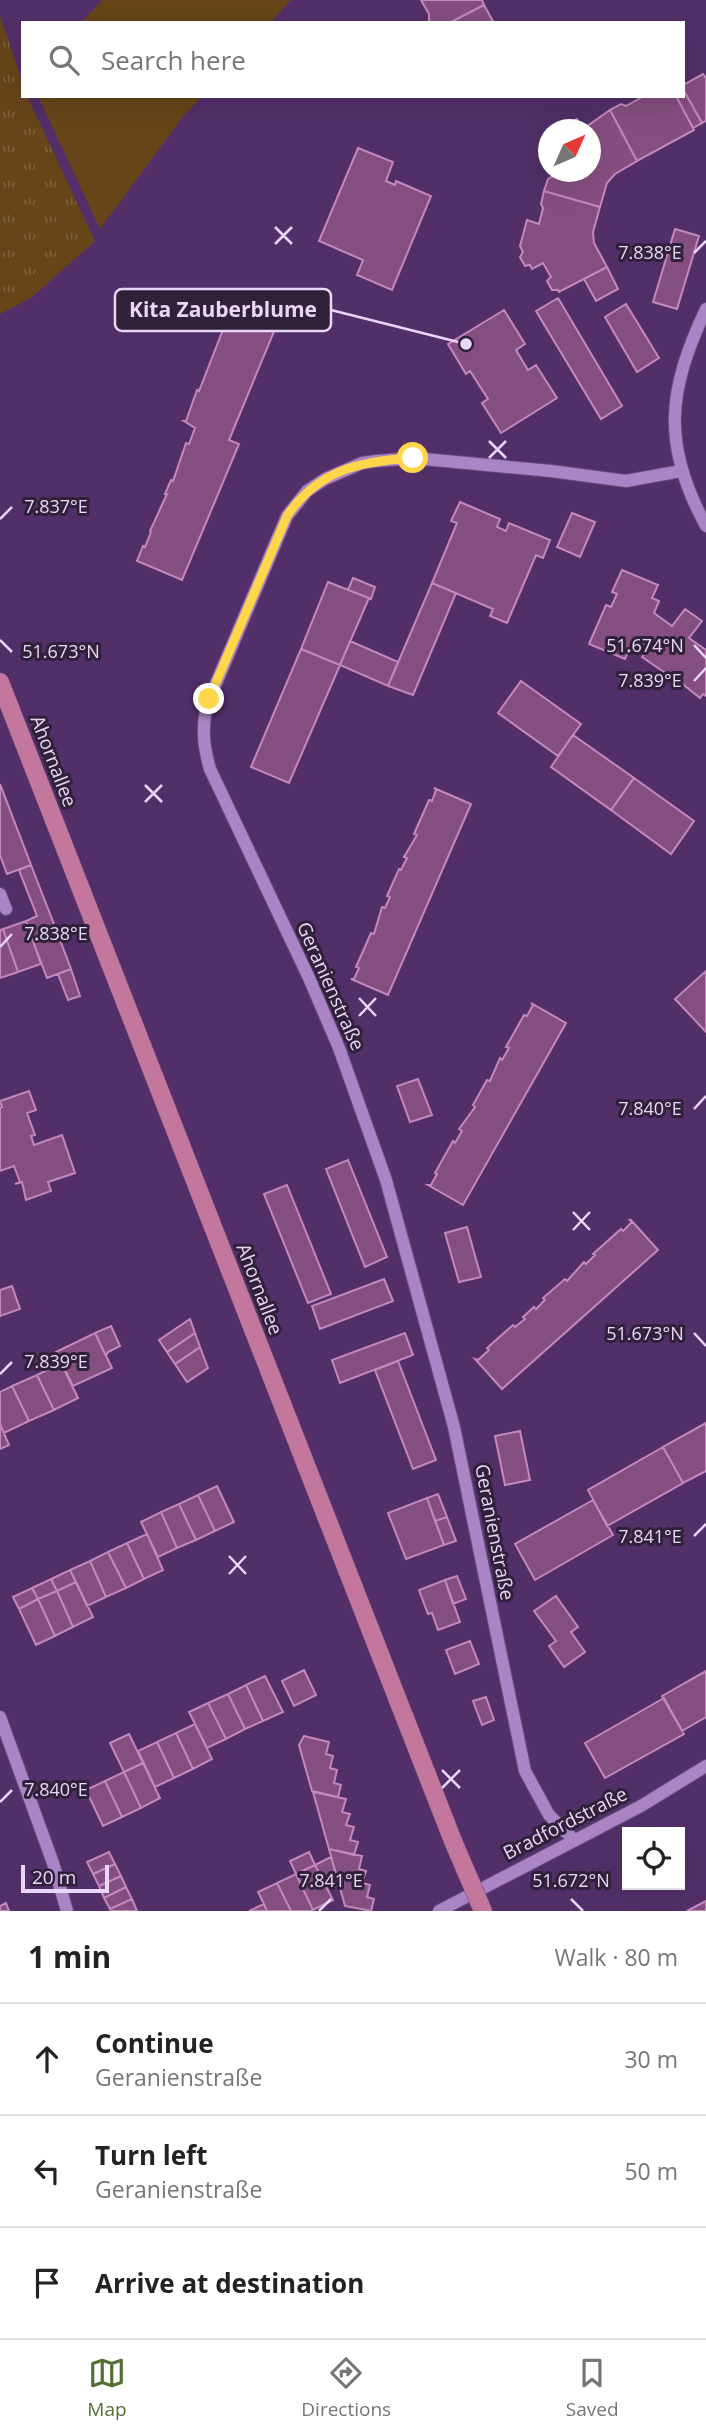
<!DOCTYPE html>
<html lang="en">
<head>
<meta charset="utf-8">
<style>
	:root { --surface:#fff; --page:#f6f6f6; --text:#222; --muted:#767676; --line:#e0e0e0; --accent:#536f30 }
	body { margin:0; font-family:"Open Sans",sans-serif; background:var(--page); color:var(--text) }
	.controls { position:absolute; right:21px; bottom:21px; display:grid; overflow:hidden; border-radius:0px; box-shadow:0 7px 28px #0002 }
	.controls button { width:63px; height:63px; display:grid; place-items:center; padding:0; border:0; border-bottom:2px solid var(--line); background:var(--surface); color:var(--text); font:35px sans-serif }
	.compass { position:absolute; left:538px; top:119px; width:63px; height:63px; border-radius:50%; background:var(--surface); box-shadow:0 7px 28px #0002; rotate:45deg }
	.scale { position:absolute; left:21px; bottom:18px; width:88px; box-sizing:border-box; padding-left:7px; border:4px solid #e9d6f8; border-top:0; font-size:19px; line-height:24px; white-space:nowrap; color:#e9d6f8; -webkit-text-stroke:5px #30213b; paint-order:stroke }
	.stop { position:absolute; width:21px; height:21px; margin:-16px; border:5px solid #ffd54a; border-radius:50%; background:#fff }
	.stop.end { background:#ffd54a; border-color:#fff; box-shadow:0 2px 7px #0008 }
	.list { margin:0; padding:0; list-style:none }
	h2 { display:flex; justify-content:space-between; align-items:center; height:91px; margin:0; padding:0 28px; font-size:30px }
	h2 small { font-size:23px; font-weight:400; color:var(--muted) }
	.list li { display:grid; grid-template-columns:46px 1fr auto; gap:21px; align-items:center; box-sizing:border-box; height:112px; padding:0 28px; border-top:2px solid var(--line) }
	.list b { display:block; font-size:26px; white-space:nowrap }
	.list p { margin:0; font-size:23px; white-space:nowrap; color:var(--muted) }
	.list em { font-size:23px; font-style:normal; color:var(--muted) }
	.icon { flex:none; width:38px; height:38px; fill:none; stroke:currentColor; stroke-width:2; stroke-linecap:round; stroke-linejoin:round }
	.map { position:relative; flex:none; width:706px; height:1911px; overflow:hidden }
	.search { position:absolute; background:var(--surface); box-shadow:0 7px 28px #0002; left:21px; right:21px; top:21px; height:77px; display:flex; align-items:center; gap:18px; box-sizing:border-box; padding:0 24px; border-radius:0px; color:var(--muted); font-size:26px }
	.sheet { height:427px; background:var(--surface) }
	nav { display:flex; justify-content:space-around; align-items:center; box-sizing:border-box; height:98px; border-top:2px solid var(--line); background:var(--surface); font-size:19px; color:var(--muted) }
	nav a { display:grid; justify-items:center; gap:4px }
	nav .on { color:var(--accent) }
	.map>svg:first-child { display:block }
</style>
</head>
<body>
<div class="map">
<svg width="706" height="1911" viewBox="0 0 706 1911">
	<defs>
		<pattern id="park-tufts" width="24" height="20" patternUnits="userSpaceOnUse" patternTransform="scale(1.75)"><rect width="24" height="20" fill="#674519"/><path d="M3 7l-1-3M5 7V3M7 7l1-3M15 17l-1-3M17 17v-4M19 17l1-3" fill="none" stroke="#7d5f3b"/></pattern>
	</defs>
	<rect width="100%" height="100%" fill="#522f69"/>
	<path fill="#674519" d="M 102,0 L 291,0 L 270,23 L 81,23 Z
		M 38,96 L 202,96 L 182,118 L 100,229 Z"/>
	<path fill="url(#park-tufts)" d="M 0,16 L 23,84 L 23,96 L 27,96 L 95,241 L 32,297 L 0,314 Z"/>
	<path fill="#854e80" stroke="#c488bd" stroke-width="2" d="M 421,0 L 482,0 L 484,5 L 449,23 L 429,23 L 429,14 Z
		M 484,5 L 494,23 L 449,23 Z
		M 703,74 L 706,78 L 706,121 L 702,123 L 683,89 L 683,85 Z
		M 683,89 L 702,123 L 693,128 L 676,96 L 683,96 Z
		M 644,96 L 676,96 L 694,130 L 637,161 L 610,110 L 621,104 L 626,106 Z
		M 610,110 L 637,161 L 615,174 L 607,183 L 600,207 L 544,191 L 548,179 L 553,176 L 554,172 L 590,172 L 590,130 L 557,130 L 577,119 L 583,129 Z
		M 546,140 L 548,140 L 548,158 L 543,150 Z
		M 358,148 L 393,162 L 386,181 L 395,185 L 396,181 L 431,196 L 392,290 L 357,275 L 363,260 L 319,241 Z
		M 544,191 L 600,207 L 593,232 L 594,243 L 607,267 L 559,292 L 558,290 L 552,290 L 547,281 L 551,277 L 543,263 L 532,269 L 530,265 L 525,266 L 520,257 L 523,252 L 520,246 L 527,220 L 539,224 L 543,208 L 541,204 Z
		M 675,229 L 699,236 L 677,309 L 653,302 Z
		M 607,267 L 618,289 L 596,301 L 584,279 Z
		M 558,298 L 622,406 L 601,419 L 536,311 Z
		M 236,299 L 280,317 L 229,440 L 239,444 L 182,580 L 137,561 L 143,546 L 145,547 L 151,532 L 150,531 L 167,494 L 165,494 L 171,480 L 173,481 L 186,443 L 189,444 L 195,428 L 184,421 L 186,421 L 197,390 L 199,391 L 228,317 L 230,318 L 237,301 Z
		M 626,304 L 659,358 L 637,372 L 605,317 Z
		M 504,310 L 525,344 L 516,350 L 528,370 L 536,365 L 557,398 L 501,433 L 482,403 L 488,399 L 470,371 L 466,374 L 448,344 Z
		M 460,502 L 500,519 L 497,527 L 506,531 L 509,523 L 550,540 L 543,558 L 536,555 L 507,623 L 490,616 L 493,609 L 432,583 L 457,523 L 451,521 Z
		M 572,513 L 595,522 L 580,557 L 557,547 Z
		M 622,570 L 658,585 L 652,598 L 659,601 L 654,613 L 672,626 L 685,609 L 702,621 L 689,638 L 706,650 L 706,696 L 703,694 L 700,698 L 675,678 L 674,679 L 642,657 L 645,653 L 631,646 L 625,659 L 589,644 L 606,605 L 611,607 L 617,594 L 612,592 Z
		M 353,578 L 375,587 L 371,599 L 348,590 Z
		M 328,582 L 369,598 L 340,665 L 301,649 Z
		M 432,583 L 456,593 L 413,695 L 388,686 Z
		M 350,641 L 398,662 L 388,686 L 340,665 Z
		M 301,649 L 340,665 L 289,783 L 251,767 Z
		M 521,681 L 581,724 L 558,756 L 498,713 Z
		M 573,735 L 634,778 L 611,810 L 551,767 Z
		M 634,778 L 694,821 L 671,854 L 611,810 Z
		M 0,784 L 31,865 L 7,874 L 0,855 Z
		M 434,788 L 471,804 L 388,995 L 351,979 L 354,979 L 359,968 L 356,967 L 371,933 L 374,934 L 382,907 L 385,908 L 390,897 L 387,896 L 399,869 L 401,870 L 407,858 L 404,857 L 417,835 L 414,834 L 429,800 L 432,801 L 436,790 Z
		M 31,865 L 57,932 L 33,941 L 26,921 L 37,916 L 19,870 Z
		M 26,921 L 41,964 L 18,972 L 3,929 Z
		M 3,929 L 18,972 L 0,978 L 0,930 Z
		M 57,932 L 71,969 L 47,978 L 33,941 Z
		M 71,969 L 80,996 L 68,1000 L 58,974 Z
		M 706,971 L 706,1032 L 675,999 Z
		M 531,1003 L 566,1023 L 463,1205 L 428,1185 L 431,1185 L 437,1174 L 435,1173 L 453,1141 L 455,1143 L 462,1131 L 459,1129 L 475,1107 L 473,1105 L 487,1080 L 490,1081 L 500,1058 L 502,1060 L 509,1048 L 506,1047 L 524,1015 L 527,1016 L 533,1005 Z
		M 418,1079 L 432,1115 L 410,1122 L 397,1086 Z
		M 29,1091 L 36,1110 L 27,1113 L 35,1135 L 31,1136 L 34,1145 L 62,1135 L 75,1173 L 48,1182 L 51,1191 L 26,1200 L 22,1182 L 15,1184 L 20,1182 L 14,1166 L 0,1171 L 0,1108 L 2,1107 L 0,1101 Z
		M 348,1160 L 387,1257 L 365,1267 L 326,1169 Z
		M 287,1185 L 331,1294 L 308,1303 L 264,1194 Z
		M 630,1220 L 631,1220 L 658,1250 L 502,1389 L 475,1359 L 478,1360 L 489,1350 L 487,1348 L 513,1325 L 515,1327 L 525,1319 L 523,1317 L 534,1307 L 536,1309 L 545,1300 L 543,1298 L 565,1279 L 567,1281 L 584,1262 L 586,1264 L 595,1255 L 593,1254 L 621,1229 L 623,1231 L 632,1222 Z
		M 467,1227 L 481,1277 L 459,1282 L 445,1233 Z
		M 384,1279 L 393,1301 L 320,1329 L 312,1306 Z
		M 12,1286 L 20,1309 L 0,1316 L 0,1290 Z
		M 190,1319 L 195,1333 L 167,1352 L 159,1340 Z
		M 111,1326 L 120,1346 L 108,1352 L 106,1356 L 95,1333 Z
		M 95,1333 L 112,1368 L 73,1386 L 56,1352 Z
		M 195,1333 L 200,1347 L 175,1364 L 167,1352 Z
		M 405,1333 L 413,1355 L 340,1383 L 332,1360 Z
		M 200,1347 L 208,1368 L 187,1382 L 175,1364 Z
		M 398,1361 L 436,1460 L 413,1469 L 375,1370 Z
		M 61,1363 L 78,1398 L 54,1410 L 37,1375 Z
		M 37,1375 L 54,1410 L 29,1421 L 12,1386 Z
		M 12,1386 L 29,1421 L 4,1433 L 0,1424 L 0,1392 Z
		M 706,1423 L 706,1471 L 683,1483 L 663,1447 Z
		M 0,1424 L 9,1445 L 0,1449 Z
		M 520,1431 L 530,1480 L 505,1485 L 495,1436 Z
		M 663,1447 L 683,1483 L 607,1526 L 588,1490 Z
		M 217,1486 L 234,1522 L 215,1531 L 198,1495 Z
		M 438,1494 L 447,1517 L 435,1521 L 427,1498 Z
		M 198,1495 L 215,1531 L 196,1540 L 179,1504 Z
		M 427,1498 L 444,1545 L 406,1559 L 388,1513 Z
		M 593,1500 L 613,1535 L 535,1580 L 515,1544 Z
		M 179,1504 L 196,1540 L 177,1548 L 161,1512 Z
		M 161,1512 L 177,1548 L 158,1557 L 141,1522 Z
		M 447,1517 L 456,1541 L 444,1545 L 435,1521 Z
		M 147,1534 L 163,1570 L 144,1579 L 127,1543 Z
		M 127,1543 L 144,1579 L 126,1588 L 108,1552 Z
		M 108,1552 L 126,1588 L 106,1597 L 90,1561 Z
		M 90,1561 L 106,1597 L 87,1606 L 70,1570 Z
		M 70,1570 L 76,1582 L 57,1591 L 51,1579 Z
		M 457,1576 L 466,1599 L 453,1604 L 445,1580 Z
		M 51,1579 L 57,1591 L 38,1599 L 32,1588 Z
		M 445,1580 L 460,1622 L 438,1630 L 432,1613 L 428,1614 L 419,1590 Z
		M 76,1582 L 93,1617 L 73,1627 L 57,1591 Z
		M 32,1588 L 38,1599 L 19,1609 L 13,1597 Z
		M 57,1591 L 73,1627 L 55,1636 L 38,1599 Z
		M 556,1596 L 578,1627 L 571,1632 L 585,1652 L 564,1667 L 549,1646 L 556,1641 L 534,1611 Z
		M 38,1599 L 55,1636 L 36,1645 L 19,1609 Z
		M 470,1641 L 479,1664 L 455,1674 L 446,1650 Z
		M 304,1670 L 316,1695 L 294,1706 L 282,1681 Z
		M 706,1671 L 706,1717 L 682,1731 L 662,1696 Z
		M 265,1676 L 283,1712 L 263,1721 L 246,1685 Z
		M 246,1685 L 263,1721 L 245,1729 L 228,1694 Z
		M 228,1694 L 245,1729 L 226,1739 L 208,1703 Z
		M 486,1697 L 494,1720 L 482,1725 L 473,1701 Z
		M 664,1698 L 684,1734 L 605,1778 L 585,1743 Z
		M 208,1703 L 226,1739 L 207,1748 L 189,1712 Z
		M 195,1724 L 212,1759 L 193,1769 L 176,1733 Z
		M 176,1733 L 193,1769 L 174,1778 L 157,1742 Z
		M 129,1734 L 143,1763 L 124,1772 L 110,1743 Z
		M 304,1736 L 329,1742 L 326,1754 L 333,1756 L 330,1768 L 337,1770 L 334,1783 L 341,1785 L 338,1797 L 312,1791 L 299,1745 Z
		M 157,1742 L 174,1778 L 155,1787 L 138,1751 Z
		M 143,1763 L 160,1798 L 141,1808 L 124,1772 Z
		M 124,1772 L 141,1808 L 122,1817 L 105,1781 Z
		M 105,1781 L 122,1817 L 103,1826 L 86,1790 Z
		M 313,1792 L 346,1799 L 342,1812 L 350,1814 L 346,1825 L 354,1827 L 350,1840 L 358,1842 L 354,1855 L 329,1849 Z
		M 329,1849 L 362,1856 L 359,1869 L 366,1871 L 362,1883 L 370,1885 L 367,1897 L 374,1899 L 371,1911 L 345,1906 Z
		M 109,1852 L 115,1864 L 93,1874 L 87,1862 Z
		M 309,1852 L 315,1865 L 296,1874 L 290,1861 Z
		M 331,1857 L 339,1885 L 328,1890 L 315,1865 Z
		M 115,1864 L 121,1876 L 99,1886 L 93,1874 Z
		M 315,1865 L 333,1900 L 313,1910 L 296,1874 Z
		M 296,1874 L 313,1910 L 311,1911 L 291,1911 L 277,1883 Z
		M 121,1876 L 126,1887 L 104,1898 L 99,1886 Z
		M 277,1883 L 291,1911 L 267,1911 L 264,1904 L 258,1892 Z
		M 126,1887 L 132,1899 L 110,1909 L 104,1898 Z
		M 132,1899 L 137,1911 L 111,1911 L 110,1909 Z
		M 706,1901 L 706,1911 L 687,1911 Z
		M 6,1903 L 9,1911 L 0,1911 L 0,1906 Z
		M 264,1904 L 267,1911 L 249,1911 Z"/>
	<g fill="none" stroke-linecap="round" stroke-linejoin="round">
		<defs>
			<path id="minor" d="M 706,309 C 667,392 662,445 706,526
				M 0,894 L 6,909
				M 0,1717 L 53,1863 L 67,1911
				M 573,1839 L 549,1815 L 525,1771 L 454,1427 L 386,1180 L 339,1048 L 309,978 L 210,769 C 203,745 201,724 209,700 L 287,516 L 307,491 L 325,479 L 362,463 L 376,461 L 413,458 L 551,471 L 626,481 L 681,471
				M 439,1911 L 641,1806 L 706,1766"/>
			<path id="major" d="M 0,682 L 453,1841"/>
		</defs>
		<use href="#minor" stroke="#694a7c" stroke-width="14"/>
		<use href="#major" stroke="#694a7c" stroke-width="19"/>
		<use href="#minor" stroke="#aa84c5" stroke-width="12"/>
		<use href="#major" stroke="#c4779c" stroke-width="18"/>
		<defs>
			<path id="major-bridge" d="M 453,1841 L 483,1911"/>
		</defs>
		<use href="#major-bridge" stroke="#694a7c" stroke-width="19" stroke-linecap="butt"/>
		<use href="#major-bridge" stroke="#c4779c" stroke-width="18"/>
	</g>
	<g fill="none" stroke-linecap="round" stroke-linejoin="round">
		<path stroke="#ffd54a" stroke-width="9" d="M 209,699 L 287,516 C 318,470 360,461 413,458"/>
	</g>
	<path fill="none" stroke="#e9d6f8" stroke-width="2.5" d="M 275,227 L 292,244M 275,244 L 292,227M 694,253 L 706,241M 489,441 L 506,458M 489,458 L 506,441M 0,519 L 12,507M 0,640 L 12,652M 694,645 L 706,658M 694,681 L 706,668M 145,785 L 162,802M 145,802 L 162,785M 0,947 L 12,934M 359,998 L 376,1016M 359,1016 L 376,998M 694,1109 L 706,1096M 573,1212 L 590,1230M 573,1230 L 590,1212M 694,1333 L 706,1346M 0,1374 L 12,1362M 694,1536 L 706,1524M 229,1556 L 246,1574M 229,1574 L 246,1556M 442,1770 L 460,1788M 442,1788 L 460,1770M 0,1802 L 12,1790M 571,1899 L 583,1911M 319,1911 L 331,1899"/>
	<g text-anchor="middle" stroke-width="6" stroke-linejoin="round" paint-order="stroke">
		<g font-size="19" fill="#e9d6f8" stroke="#30213b">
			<text transform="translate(54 761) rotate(69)" y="7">Ahornallee</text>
			<text transform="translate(331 986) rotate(66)" y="7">Geranienstraße</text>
			<text transform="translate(260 1289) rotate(69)" y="7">Ahornallee</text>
			<text transform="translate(495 1532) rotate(79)" y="7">Geranienstraße</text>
			<text transform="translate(565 1823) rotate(-27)" y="7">Bradfordstraße</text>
		</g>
	</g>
	<g font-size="18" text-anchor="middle" fill="#e9d6f8" stroke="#30213b" stroke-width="6" stroke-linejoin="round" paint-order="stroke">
		<text x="650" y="259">7.838°E</text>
		<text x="56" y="513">7.837°E</text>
		<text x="645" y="652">51.674°N</text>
		<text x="61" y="658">51.673°N</text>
		<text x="650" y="687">7.839°E</text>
		<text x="56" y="940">7.838°E</text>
		<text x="650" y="1115">7.840°E</text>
		<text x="645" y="1340">51.673°N</text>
		<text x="56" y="1368">7.839°E</text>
		<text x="650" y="1543">7.841°E</text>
		<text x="56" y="1796">7.840°E</text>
		<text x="331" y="1887">7.841°E</text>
		<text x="571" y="1887">51.672°N</text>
	</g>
	<path fill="none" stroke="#e9d6f8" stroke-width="2.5" d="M466 344L331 310"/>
	<circle fill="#e9d6f8" stroke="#30213b" stroke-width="2.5" cx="466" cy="344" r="7"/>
	<rect fill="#30213b" stroke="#e9d6f8" stroke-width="2.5" x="115" y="289" width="216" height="42" rx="7"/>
	<g font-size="21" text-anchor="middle" font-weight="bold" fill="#e9d6f8">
		<text x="223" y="317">Kita Zauberblume</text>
	</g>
</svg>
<div class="controls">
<button><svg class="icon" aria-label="locate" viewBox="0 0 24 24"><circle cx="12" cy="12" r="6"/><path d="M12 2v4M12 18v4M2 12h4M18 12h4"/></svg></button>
</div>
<svg class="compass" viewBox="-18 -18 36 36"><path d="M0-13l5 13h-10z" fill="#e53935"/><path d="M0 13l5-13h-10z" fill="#767676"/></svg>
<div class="scale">20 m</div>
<div class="stop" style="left:413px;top:458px"></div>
<div class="stop end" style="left:209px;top:699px"></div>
<div class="search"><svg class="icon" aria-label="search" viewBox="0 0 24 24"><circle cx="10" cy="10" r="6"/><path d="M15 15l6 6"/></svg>Search here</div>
</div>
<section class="sheet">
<h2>1 min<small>Walk · 80 m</small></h2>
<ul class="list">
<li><svg class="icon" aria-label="ahead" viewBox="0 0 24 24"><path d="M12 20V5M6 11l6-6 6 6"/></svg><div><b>Continue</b><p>Geranienstraße</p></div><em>30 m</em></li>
<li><svg class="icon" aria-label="left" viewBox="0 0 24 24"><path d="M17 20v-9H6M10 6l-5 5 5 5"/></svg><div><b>Turn left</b><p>Geranienstraße</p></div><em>50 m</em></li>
<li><svg class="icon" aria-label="arrive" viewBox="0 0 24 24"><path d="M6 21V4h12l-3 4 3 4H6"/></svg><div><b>Arrive at destination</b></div></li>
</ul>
</section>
<nav>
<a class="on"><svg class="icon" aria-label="map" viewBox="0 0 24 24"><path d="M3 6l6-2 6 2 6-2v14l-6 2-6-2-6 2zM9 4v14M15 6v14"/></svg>Map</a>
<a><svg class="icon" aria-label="directions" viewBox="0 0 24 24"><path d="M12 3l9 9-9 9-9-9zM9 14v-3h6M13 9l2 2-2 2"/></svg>Directions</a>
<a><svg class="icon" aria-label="saved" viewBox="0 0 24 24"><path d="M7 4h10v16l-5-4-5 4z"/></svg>Saved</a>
</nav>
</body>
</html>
